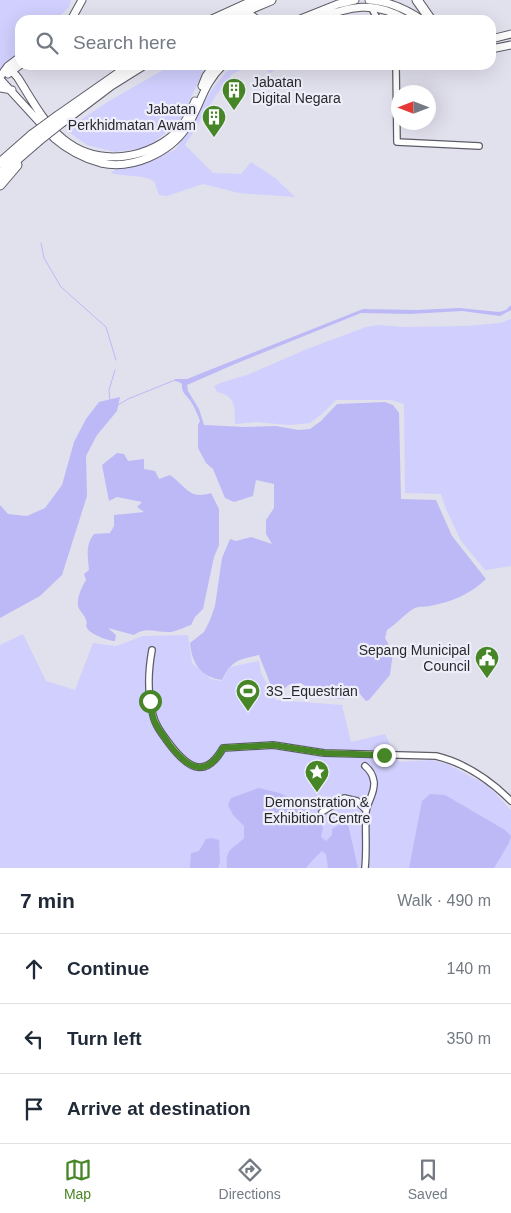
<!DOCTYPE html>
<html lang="en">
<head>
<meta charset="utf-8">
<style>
	:root { --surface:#fff; --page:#f6f6f7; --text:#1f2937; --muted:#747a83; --line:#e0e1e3; --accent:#478626 }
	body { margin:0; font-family:Helvetica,sans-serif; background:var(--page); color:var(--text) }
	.compass { position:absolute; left:391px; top:85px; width:45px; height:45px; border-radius:50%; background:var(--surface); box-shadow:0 5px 20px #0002; rotate:270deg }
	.stop { position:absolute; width:15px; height:15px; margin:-11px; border:4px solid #478626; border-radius:50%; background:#fff }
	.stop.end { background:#478626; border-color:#fff; box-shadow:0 1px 5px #0008 }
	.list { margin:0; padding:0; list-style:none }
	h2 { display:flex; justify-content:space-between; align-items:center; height:65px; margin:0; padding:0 20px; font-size:21px }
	h2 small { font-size:16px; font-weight:400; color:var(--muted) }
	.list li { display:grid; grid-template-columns:32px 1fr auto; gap:15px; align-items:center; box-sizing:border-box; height:70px; padding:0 20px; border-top:1px solid var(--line) }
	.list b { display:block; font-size:19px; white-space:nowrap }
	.list em { font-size:16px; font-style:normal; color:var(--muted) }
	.icon { flex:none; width:28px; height:28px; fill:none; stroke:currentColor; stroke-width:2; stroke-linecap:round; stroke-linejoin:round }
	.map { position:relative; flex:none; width:511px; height:868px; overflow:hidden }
	.search { position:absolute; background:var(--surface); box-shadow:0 5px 20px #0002; left:15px; right:15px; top:15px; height:55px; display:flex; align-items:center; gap:12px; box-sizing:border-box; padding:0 18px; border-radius:15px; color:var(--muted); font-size:19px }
	.sheet { height:275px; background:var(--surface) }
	nav { display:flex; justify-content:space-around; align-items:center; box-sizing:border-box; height:70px; border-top:1px solid var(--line); background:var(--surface); font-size:14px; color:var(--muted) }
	nav a { display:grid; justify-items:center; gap:2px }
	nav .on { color:var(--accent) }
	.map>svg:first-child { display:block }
</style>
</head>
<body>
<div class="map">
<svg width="511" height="868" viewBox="0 0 511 868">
	<rect width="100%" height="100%" fill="#e1e0ed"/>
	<path fill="#d0cffd" d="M 0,0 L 71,0 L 69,7 L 56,20 L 20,20 L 20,54 L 0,69 Z
		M 172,65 L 206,65 L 180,121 L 148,147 L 115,152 L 87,145 L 66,130 L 109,101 Z
		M 238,65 L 274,65 L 276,69 L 271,73 L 262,67 L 251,66 L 232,74 L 215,97 L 185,145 L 213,173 L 241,174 L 251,162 L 275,178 L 295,197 L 239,193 L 203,184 L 167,196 L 159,195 L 154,181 C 141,174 125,177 111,173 L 117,168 L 148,163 L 176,149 L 211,91 L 226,72 Z
		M 511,319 L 511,566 L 485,570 L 461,541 L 446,509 L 441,494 L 405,493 L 404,404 L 391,400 L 336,400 L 323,413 L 310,423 L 289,425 L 256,422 L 235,424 C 235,407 236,396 217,392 L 214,386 L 220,383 L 247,375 L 307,349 L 366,327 L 379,325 L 403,327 L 466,326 L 500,323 Z
		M 23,634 L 46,681 L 75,690 L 93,643 L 116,646 L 143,636 L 188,635 L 192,663 L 211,679 L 222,681 L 230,667 L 259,661 L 261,673 L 276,700 L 342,705 L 351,742 L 385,734 L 399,762 L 432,760 L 447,764 L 487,785 L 511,810 L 511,868 L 0,868 L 0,645 Z"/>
	<path fill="#bdb9f6" d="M 511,305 L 511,310 L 500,316 L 462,311 L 410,314 L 361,313 L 235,364 L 187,385 L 188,391 L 199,409 L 204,425 L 245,427 L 276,426 L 298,430 L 310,429 L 321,421 L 337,404 L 385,402 L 393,405 L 399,413 L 401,499 L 436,500 L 452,536 L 486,579 C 471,594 451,602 430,606 C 426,607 419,606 415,608 C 408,611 395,625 387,630 L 385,638 L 393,652 L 390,675 L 369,700 L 366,701 L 359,693 L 348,692 L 344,699 L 321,697 L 301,683 L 288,685 L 279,695 L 273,691 L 259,655 C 237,660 232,660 222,680 C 201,677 192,664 190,643 L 204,632 L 210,620 L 215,606 L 222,558 L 230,539 L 236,541 L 251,537 L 272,544 L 266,534 L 266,520 L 274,508 L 274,484 L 256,480 L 253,496 L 234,502 L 225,498 L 213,469 L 206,463 L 198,448 L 198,425 L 200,421 C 198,416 195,408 191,402 C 187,395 181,393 182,384 L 179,382 L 175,381 L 175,379 L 187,379 L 363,309 L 417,310 L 459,308 L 499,312 L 506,310 Z
		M 120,397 L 117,411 L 97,435 L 86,456 L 87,496 L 62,575 L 40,596 L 0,618 L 0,505 L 8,514 L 27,516 L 45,508 L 62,485 L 74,442 L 86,419 L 99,402 Z
		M 117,453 L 124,454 L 128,461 L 144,459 L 144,469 L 155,471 L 159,479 L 170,475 C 187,487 189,500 211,493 L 219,509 L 219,545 L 214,557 L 203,609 L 195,617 L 191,625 C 185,627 177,631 171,632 C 157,633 146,626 134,635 L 108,628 L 116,635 L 115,641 C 108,641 90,634 87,628 C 85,622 88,626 86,620 C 85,615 79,611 78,606 C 77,597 82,586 86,580 L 84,574 L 89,570 C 88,557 85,545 94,534 L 110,533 L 114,526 L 114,515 L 144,512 L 137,507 L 142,502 L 117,497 L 109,501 L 102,465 Z
		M 259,788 L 279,793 L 293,799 L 319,820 L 323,828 L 321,837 L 326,841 L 332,835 L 332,829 L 344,822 L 348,824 L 358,868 L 328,868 L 326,854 L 322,851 C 316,856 311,862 306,868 L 227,868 C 225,847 233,850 244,838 L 244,826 L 233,815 L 228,805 L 231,798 Z
		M 430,794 L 445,795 L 505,830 L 511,836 L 509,843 L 494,868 L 409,868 L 422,801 Z
		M 212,838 L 219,840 L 220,862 L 218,868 L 190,868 L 191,853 L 199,851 L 206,839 Z"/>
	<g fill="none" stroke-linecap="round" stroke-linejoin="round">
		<path stroke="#bdb9f6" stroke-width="1" d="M 41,243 L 44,258 L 61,287 L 106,327 L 116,360
			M 110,401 L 109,390 L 115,370
			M 118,405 L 128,399 L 175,380"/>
		<defs>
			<path id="minor" d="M 371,7 L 378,20
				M 396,65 L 397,142 L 479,146
				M 152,650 C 148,672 147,693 153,715 C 155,725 162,734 168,742 C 185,765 204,782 223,748 L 273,745 L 324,753 L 436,756 C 465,763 490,780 511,801
				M 365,766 C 370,770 373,775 374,782 C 375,794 367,802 366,812 C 365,831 367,849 365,868
				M 322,812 L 344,798 L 357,801 L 366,810"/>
			<path id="major" d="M 369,0 C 388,1 406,9 422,20
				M 71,20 L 82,0
				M 298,20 L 338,4 L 355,0
				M 316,20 C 349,6 374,0 407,20
				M 491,39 L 511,34
				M 491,49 L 511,45
				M 8,66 C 11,71 15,74 18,78 C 32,100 43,122 63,139 C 98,168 152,160 181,127 C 187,120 191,110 195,101
				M 8,74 L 20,65
				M 0,77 L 8,66 L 20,57
				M 0,79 L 54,138 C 68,150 83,158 101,163 C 132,170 169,153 186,128 C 201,106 202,85 223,65
				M 202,86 L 206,76 L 214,65
				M 0,88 L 12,90"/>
			<path id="highway" d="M 417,0 L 431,20
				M 241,17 L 249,15 L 256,20
				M 212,20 L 256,0
				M 224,20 L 271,0
				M 58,116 L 131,65
				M 62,122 L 111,85 L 143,65
				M 0,163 L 32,135
				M 0,174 L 38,141
				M 0,185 L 17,165"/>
		</defs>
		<use href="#minor" stroke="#5d5c67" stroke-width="8"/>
		<use href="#major" stroke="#5d5c67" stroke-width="9"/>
		<use href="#highway" stroke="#5d5c67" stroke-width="11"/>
		<use href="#minor" stroke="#fff" stroke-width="5.5"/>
		<use href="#major" stroke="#fff" stroke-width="7"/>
		<use href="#highway" stroke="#fff" stroke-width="9"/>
		<defs>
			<path id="highway-bridge" d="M 32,135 L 58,116
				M 38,141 L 62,122"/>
		</defs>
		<use href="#highway-bridge" stroke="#5d5c67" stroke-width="11" stroke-linecap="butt"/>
		<use href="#highway-bridge" stroke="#fff" stroke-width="9"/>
	</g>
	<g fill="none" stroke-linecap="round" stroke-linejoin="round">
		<path stroke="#478626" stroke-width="6" d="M 150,701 C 151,707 152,714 154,720 C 158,729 164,736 169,744 C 186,766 205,781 223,748 L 273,745 L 324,753 L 384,755"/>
	</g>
	<defs>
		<symbol id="building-pin" viewBox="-11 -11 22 30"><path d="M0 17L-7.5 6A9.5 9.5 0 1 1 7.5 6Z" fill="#478626" stroke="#eeeefa"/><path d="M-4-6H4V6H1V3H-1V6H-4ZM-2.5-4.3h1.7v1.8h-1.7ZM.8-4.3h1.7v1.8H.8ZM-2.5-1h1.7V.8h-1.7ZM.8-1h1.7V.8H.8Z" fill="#fff"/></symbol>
		<symbol id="civic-pin" viewBox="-11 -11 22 30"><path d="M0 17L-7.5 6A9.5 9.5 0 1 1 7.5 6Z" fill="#478626" stroke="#eeeefa"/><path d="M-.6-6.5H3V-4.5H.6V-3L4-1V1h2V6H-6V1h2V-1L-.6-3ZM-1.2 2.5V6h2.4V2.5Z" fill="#fff"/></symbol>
		<symbol id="stadium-pin" viewBox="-11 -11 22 30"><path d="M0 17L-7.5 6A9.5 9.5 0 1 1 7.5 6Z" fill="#478626" stroke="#eeeefa"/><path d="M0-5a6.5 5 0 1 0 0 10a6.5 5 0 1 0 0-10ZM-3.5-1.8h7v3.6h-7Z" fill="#fff"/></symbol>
		<symbol id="sight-pin" viewBox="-11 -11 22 30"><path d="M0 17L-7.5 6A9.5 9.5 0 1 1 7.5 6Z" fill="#478626" stroke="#eeeefa"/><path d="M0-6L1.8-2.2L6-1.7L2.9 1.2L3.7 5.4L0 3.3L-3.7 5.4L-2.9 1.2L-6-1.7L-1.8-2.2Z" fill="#fff"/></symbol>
	</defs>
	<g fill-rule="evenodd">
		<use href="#building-pin" x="220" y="76" width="28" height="38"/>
		<use href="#building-pin" x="200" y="103" width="28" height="38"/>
		<use href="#civic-pin" x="473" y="644" width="28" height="38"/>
		<use href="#stadium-pin" x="234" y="677" width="28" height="38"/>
		<use href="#sight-pin" x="303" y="758" width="28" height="38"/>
	</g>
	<g text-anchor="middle" stroke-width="4.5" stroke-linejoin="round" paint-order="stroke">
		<g font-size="14" fill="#29292d" stroke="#eeeefa" text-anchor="start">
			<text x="252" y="87">Jabatan<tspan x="252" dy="16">Digital Negara</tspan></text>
			<text x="196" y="114" text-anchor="end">Jabatan<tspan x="196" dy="16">Perkhidmatan Awam</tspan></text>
			<text x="470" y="655" text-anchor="end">Sepang Municipal<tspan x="470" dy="16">Council</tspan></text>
			<text x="266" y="696">3S_Equestrian</text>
			<text x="317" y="807" text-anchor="middle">Demonstration &amp;<tspan x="317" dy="16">Exhibition Centre</tspan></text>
		</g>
	</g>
</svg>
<svg class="compass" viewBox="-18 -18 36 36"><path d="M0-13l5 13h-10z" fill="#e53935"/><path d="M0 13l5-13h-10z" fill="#747a83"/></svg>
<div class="stop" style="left:150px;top:701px"></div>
<div class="stop end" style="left:384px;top:755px"></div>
<div class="search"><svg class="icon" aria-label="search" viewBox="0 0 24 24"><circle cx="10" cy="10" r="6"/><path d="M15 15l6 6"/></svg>Search here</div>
</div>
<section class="sheet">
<h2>7 min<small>Walk · 490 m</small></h2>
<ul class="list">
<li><svg class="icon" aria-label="ahead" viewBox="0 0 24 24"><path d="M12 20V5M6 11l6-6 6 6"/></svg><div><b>Continue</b></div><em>140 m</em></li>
<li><svg class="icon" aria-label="left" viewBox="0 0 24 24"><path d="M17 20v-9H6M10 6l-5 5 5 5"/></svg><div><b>Turn left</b></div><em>350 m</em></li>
<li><svg class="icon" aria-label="arrive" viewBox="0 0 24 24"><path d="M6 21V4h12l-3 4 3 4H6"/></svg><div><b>Arrive at destination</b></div></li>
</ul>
</section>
<nav>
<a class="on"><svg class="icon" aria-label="map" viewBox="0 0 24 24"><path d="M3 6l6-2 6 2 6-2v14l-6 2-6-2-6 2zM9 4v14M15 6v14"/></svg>Map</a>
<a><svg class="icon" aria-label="directions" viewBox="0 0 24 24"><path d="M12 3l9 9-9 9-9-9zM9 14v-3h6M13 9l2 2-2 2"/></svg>Directions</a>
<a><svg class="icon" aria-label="saved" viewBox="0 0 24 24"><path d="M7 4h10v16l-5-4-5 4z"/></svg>Saved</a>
</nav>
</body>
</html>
